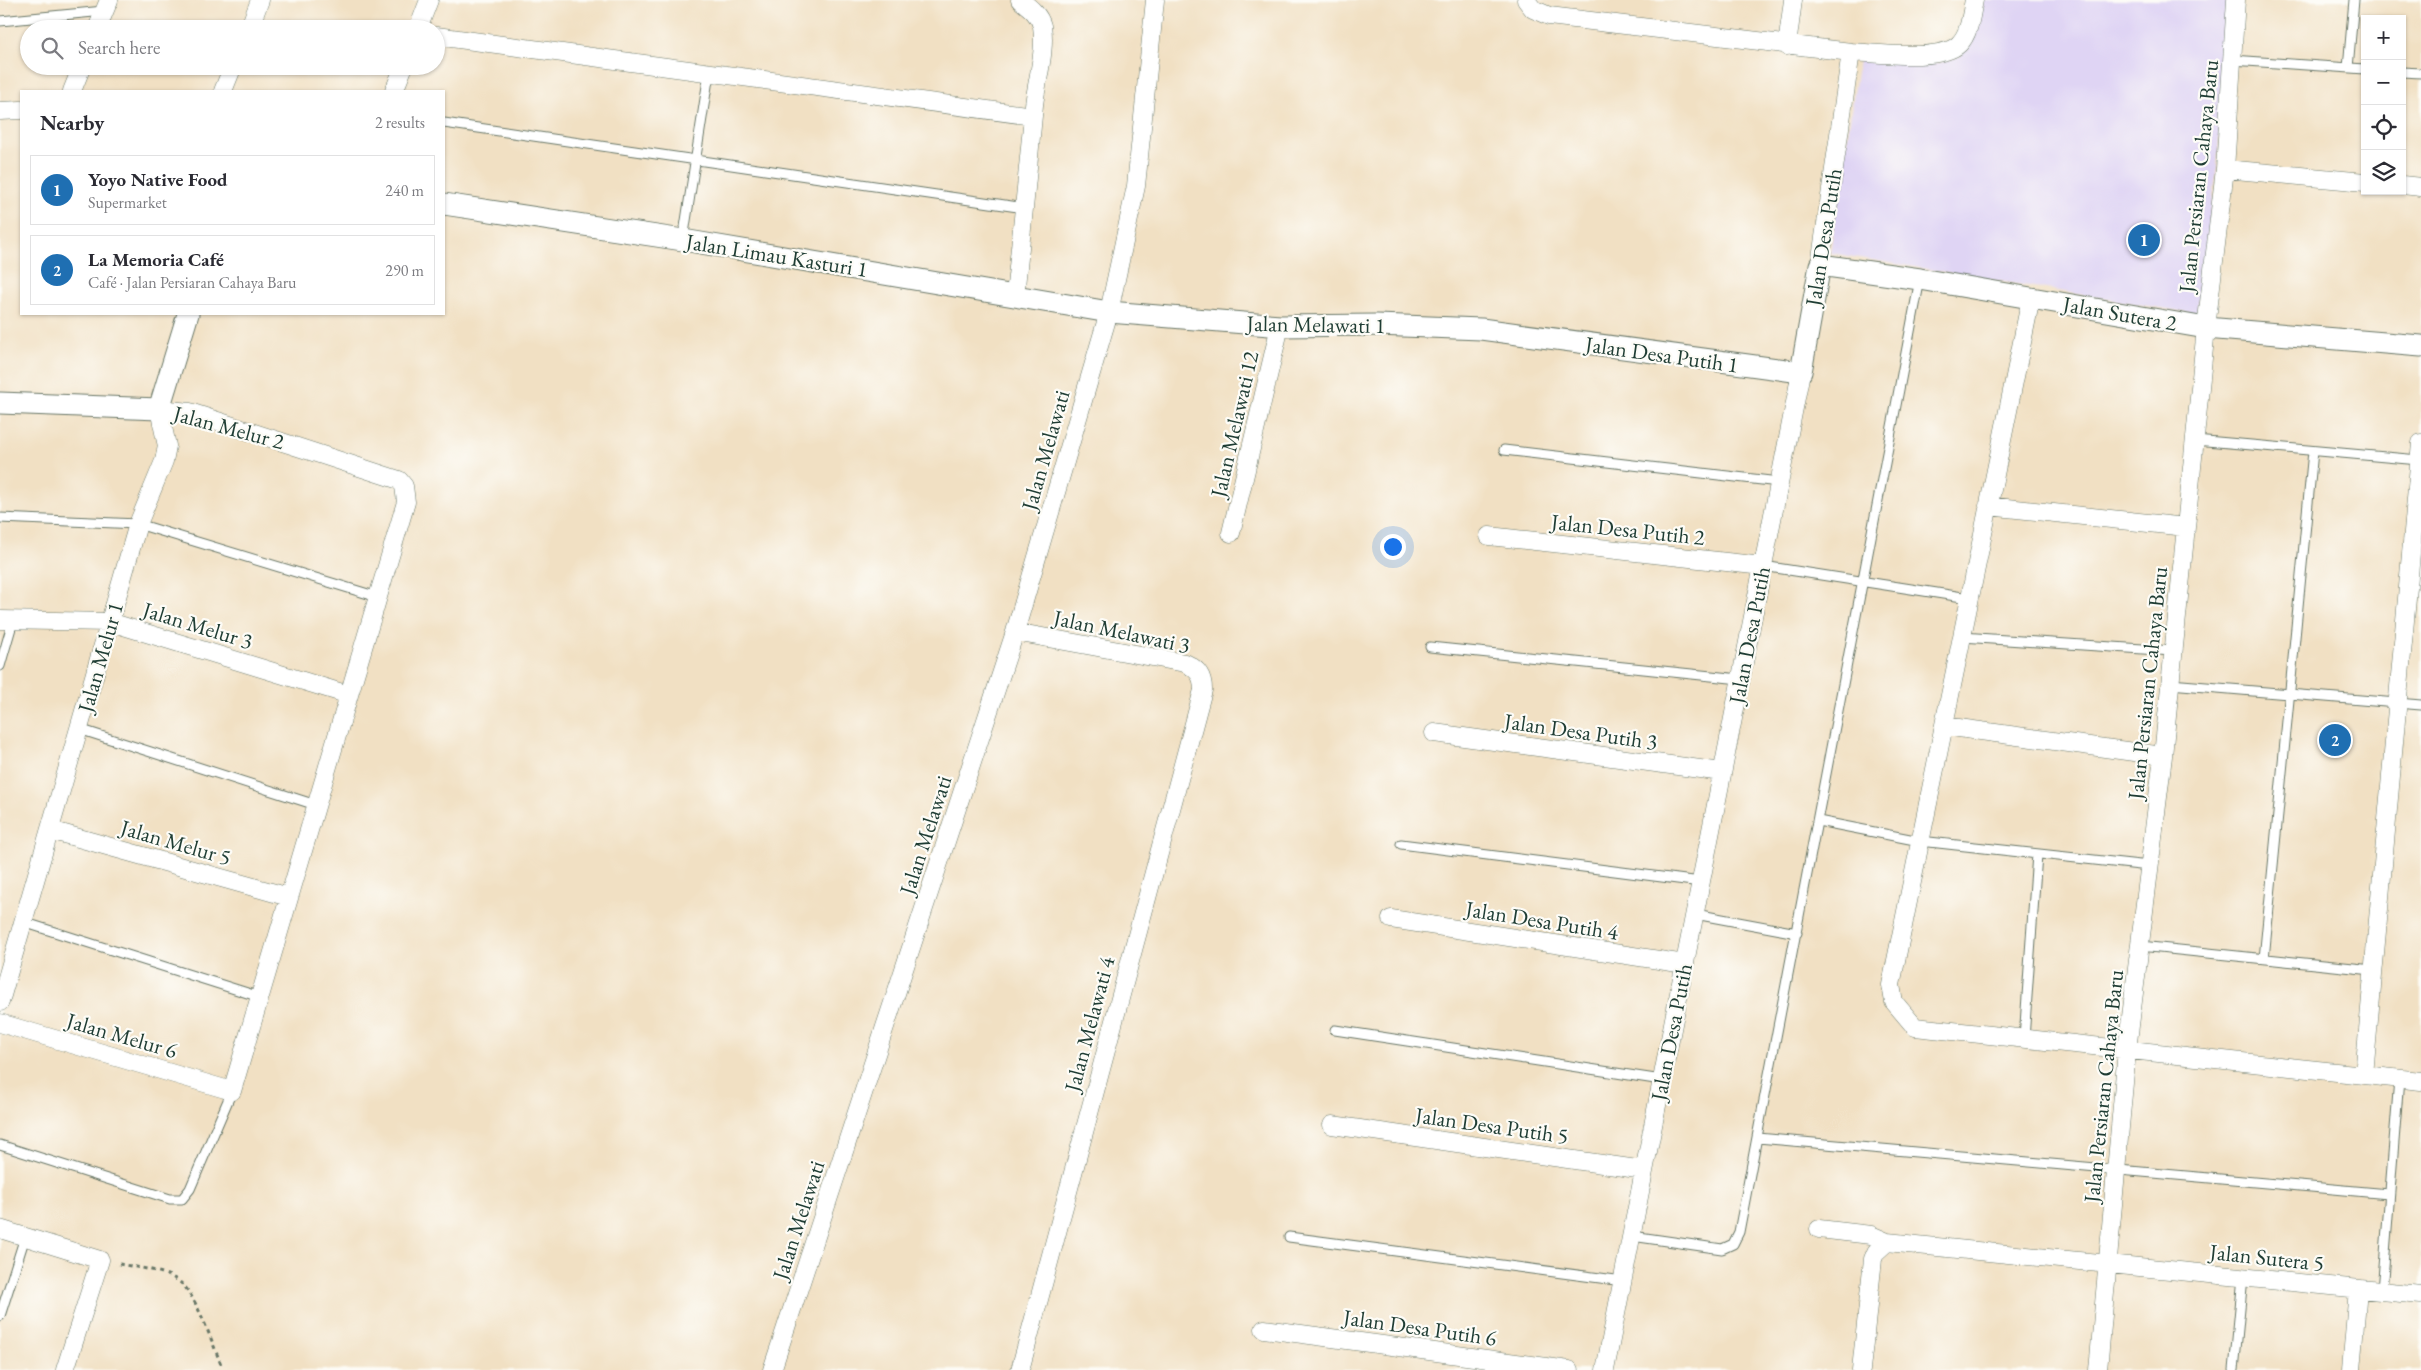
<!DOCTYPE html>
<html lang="en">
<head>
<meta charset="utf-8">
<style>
	:root { --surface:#fff; --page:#f2f2f3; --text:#2b2b33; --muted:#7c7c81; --line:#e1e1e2; --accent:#1f6fb2 }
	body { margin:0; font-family:"EB Garamond",serif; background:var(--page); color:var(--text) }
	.controls { position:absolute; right:15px; top:15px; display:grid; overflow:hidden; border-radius:0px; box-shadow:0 1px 4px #0004 }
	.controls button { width:45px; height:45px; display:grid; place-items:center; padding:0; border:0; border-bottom:1px solid var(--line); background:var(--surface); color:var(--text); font:25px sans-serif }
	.you { position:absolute; left:1392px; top:546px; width:18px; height:18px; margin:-12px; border:4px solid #fff; border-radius:50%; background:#1a73e8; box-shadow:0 0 0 8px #1a73e833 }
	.badge { display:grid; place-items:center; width:32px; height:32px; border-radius:50%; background:var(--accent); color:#fff; font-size:16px; font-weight:700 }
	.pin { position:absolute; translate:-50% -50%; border:2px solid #fff; box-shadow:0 1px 5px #0006 }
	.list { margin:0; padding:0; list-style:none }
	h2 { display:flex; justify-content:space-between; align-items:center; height:65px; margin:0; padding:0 20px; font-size:21px }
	h2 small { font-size:16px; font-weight:400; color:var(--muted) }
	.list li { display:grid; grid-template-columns:32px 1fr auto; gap:15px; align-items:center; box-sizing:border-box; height:70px; margin:0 10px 10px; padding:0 10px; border:1px solid var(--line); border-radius:0px }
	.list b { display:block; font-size:19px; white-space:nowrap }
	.list p { margin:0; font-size:16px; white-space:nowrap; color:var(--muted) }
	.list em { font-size:16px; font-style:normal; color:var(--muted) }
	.icon { flex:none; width:28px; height:28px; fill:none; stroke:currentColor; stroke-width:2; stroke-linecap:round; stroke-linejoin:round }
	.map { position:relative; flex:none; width:2421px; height:1370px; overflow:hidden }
	.search { position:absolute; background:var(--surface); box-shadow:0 1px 4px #0004; left:20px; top:20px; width:425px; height:55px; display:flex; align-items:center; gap:12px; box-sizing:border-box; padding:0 18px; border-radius:28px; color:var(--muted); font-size:19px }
	.panel { position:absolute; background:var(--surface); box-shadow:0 1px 4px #0004; left:20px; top:90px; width:425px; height:225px; border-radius:0px }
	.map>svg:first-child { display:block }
</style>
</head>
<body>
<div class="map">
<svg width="2421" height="1370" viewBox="0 0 2421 1370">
	<rect width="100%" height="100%" fill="#fdfcf7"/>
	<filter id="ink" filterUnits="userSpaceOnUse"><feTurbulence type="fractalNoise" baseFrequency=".02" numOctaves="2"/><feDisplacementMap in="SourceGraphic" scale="10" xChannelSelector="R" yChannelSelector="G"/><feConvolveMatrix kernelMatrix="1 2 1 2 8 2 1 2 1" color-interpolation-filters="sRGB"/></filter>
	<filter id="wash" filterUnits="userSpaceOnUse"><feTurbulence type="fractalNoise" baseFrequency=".0096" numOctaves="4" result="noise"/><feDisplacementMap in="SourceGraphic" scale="20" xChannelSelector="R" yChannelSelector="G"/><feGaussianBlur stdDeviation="1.12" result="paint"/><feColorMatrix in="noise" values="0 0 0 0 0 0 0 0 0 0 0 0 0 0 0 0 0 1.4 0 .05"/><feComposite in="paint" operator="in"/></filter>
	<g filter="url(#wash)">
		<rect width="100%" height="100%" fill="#f1e0c3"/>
		<path fill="#dfd4f4" d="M 1983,0 L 2228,0 L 2217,169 L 2197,314 L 1830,253 L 1859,60 L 1938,63 L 1960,56 L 1970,43 L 1980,18 Z"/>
	</g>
	<g filter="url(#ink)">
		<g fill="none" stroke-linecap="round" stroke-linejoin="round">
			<defs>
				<path id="service" d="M 0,21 L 104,11
					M 2232,60 L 2365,69
					M 2348,68 L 2354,0
					M 2402,72 L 2421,73
					M 444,123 L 1025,208
					M 683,240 L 709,73
					M 2195,440 L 2419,460
					M 1504,450 L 1779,482
					M 0,518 L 138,524 L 378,597
					M 1763,566 L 1969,598
					M 1962,637 L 2173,651
					M 1430,647 L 1740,679
					M 0,666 L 13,621
					M 2170,684 L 2421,705
					M 79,729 L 316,805
					M 1818,821 L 1920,841 L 2149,866
					M 1401,844 L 1701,882
					M 1695,914 L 1797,933
					M 23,922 L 260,997
					M 2140,946 L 2373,970
					M 2264,959 L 2313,451
					M 1335,1030 L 1662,1080
					M 2024,1039 L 2037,854
					M 1758,1138 L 2389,1194
					M 0,1145 L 170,1199 L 182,1199 L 190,1189 L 232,1091
					M 1632,1236 L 1722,1249 L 1733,1244 L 1739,1232 L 1920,279
					M 1289,1237 L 1623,1281
					M 2382,1291 L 2399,1079
					M 0,1316 L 25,1237
					M 2234,1370 L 2243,1277"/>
				<path id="minor" d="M 1526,0 L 1533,9 L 1549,16 L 1851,52
					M 97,29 L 109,0
					M 249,29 L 260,0
					M 418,29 L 429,0
					M 436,36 L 1033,116
					M 1787,46 L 1793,0
					M 72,91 L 82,66
					M 223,91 L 233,66
					M 394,91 L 404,66
					M 0,111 L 21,110
					M 2225,169 L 2365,182
					M 2402,185 L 2421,187
					M 1820,265 L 1851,52 C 1877,53 1941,62 1959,44 C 1970,33 1971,14 1974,0
					M 1015,295 C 1022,232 1028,168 1034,105 C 1037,79 1046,51 1042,26 C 1039,14 1029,7 1020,0
					M 2031,298 L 1891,985 L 1894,1002 L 1915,1027 L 2421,1081
					M 1988,506 L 2186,527
					M 1231,533 L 1280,326
					M 1489,536 L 1763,566
					M 0,620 L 110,622 L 349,695
					M 1015,632 L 1185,663 C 1198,669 1203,676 1203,690 L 1020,1370
					M 1944,726 L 2163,756
					M 1434,733 L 1722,772
					M 50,830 L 289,897
					M 1391,919 L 1685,964
					M 0,1002 L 138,524 L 164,461 L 167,446 L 159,409 L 190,412 L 399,480 L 404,486 L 406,502 L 232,1091 L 0,1023
					M 2364,1075 L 2421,443
					M 1332,1125 L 1644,1170
					M 0,1229 L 100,1260 L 65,1370
					M 1819,1229 L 1871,1235 L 1887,1242
					M 1264,1329 L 1569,1370
					M 772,1370 L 1015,632 L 1109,312 L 1136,186 L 1155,0
					M 1605,1370 L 1801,372
					M 1861,1370 L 1873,1259 L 1876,1252 L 1887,1242 L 2421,1295
					M 2098,1370 L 2127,1050 L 2163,756 L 2206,328 L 2225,169 L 2236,0
					M 2351,1370 L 2358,1289"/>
				<path id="tertiary" d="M 444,204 L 683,240 L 1109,312 L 1280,326 L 1377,325 L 1481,329 L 1801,372 L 1820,265 L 1920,279 L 2206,328 L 2421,346
					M 0,403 L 159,409 L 188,314"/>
			</defs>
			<use href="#service" stroke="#687666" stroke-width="11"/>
			<use href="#minor" stroke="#687666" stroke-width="19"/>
			<use href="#tertiary" stroke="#687666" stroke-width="23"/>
			<path stroke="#687666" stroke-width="3" stroke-dasharray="4 4" stroke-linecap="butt" d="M 119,1264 C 139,1268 169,1270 184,1286 C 198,1301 214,1347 222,1367"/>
			<use href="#service" stroke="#fff" stroke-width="9"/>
			<use href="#minor" stroke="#fff" stroke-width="18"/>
			<use href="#tertiary" stroke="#fff" stroke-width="21"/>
		</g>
	</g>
	<g text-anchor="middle" stroke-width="4.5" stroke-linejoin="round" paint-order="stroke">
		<g font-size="22" fill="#1f3d34" stroke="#fdfcf7">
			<text transform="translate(2198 176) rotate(-84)" y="8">Jalan Persiaran Cahaya Baru</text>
			<text transform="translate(1823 237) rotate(-81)" y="8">Jalan Desa Putih</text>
			<text transform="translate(777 255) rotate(9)" y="8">Jalan Limau Kasturi 1</text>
			<text transform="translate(2120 313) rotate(10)" y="8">Jalan Sutera 2</text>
			<text transform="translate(1316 324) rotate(1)" y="8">Jalan Melawati 1</text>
			<text transform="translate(1662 354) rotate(8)" y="8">Jalan Desa Putih 1</text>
			<text transform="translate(1234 424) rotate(-77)" y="8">Jalan Melawati 12</text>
			<text transform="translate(229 427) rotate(15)" y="8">Jalan Melur 2</text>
			<text transform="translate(1045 450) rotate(-74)" y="8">Jalan Melawati</text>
			<text transform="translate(1628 529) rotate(6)" y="8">Jalan Desa Putih 2</text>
			<text transform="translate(198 625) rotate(17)" y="8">Jalan Melur 3</text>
			<text transform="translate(1122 631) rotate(12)" y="8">Jalan Melawati 3</text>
			<text transform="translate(1749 635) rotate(-79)" y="8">Jalan Desa Putih</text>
			<text transform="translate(100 657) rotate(-74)" y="8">Jalan Melur 1</text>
			<text transform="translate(2147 683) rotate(-84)" y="8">Jalan Persiaran Cahaya Baru</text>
			<text transform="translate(1581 731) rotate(8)" y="8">Jalan Desa Putih 3</text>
			<text transform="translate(925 835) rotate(-72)" y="8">Jalan Melawati</text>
			<text transform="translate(176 842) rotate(16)" y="8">Jalan Melur 5</text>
			<text transform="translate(1542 920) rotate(9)" y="8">Jalan Desa Putih 4</text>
			<text transform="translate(1089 1024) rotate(-75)" y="8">Jalan Melawati 4</text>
			<text transform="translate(1671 1032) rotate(-79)" y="8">Jalan Desa Putih</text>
			<text transform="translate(122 1035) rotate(16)" y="8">Jalan Melur 6</text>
			<text transform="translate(2103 1086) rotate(-84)" y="8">Jalan Persiaran Cahaya Baru</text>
			<text transform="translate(1492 1125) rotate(8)" y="8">Jalan Desa Putih 5</text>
			<text transform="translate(798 1220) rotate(-72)" y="8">Jalan Melawati</text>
			<text transform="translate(2267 1257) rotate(6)" y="8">Jalan Sutera 5</text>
			<text transform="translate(1420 1327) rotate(8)" y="8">Jalan Desa Putih 6</text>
		</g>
	</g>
</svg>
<div class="controls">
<button>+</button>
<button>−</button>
<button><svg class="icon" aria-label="locate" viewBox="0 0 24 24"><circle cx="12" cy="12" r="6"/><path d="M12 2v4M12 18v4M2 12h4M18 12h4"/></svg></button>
<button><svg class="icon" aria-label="layers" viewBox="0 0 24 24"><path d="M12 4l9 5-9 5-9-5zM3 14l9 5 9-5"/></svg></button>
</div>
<div class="you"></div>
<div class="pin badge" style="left:2144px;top:240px">1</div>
<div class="pin badge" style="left:2335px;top:740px">2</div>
<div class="search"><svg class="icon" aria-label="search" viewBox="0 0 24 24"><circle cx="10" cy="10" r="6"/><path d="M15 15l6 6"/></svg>Search here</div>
<section class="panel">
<h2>Nearby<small>2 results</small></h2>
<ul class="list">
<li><span class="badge">1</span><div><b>Yoyo Native Food</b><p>Supermarket</p></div><em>240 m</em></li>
<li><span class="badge">2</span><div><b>La Memoria Café</b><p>Café · Jalan Persiaran Cahaya Baru</p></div><em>290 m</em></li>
</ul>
</section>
</div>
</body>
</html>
